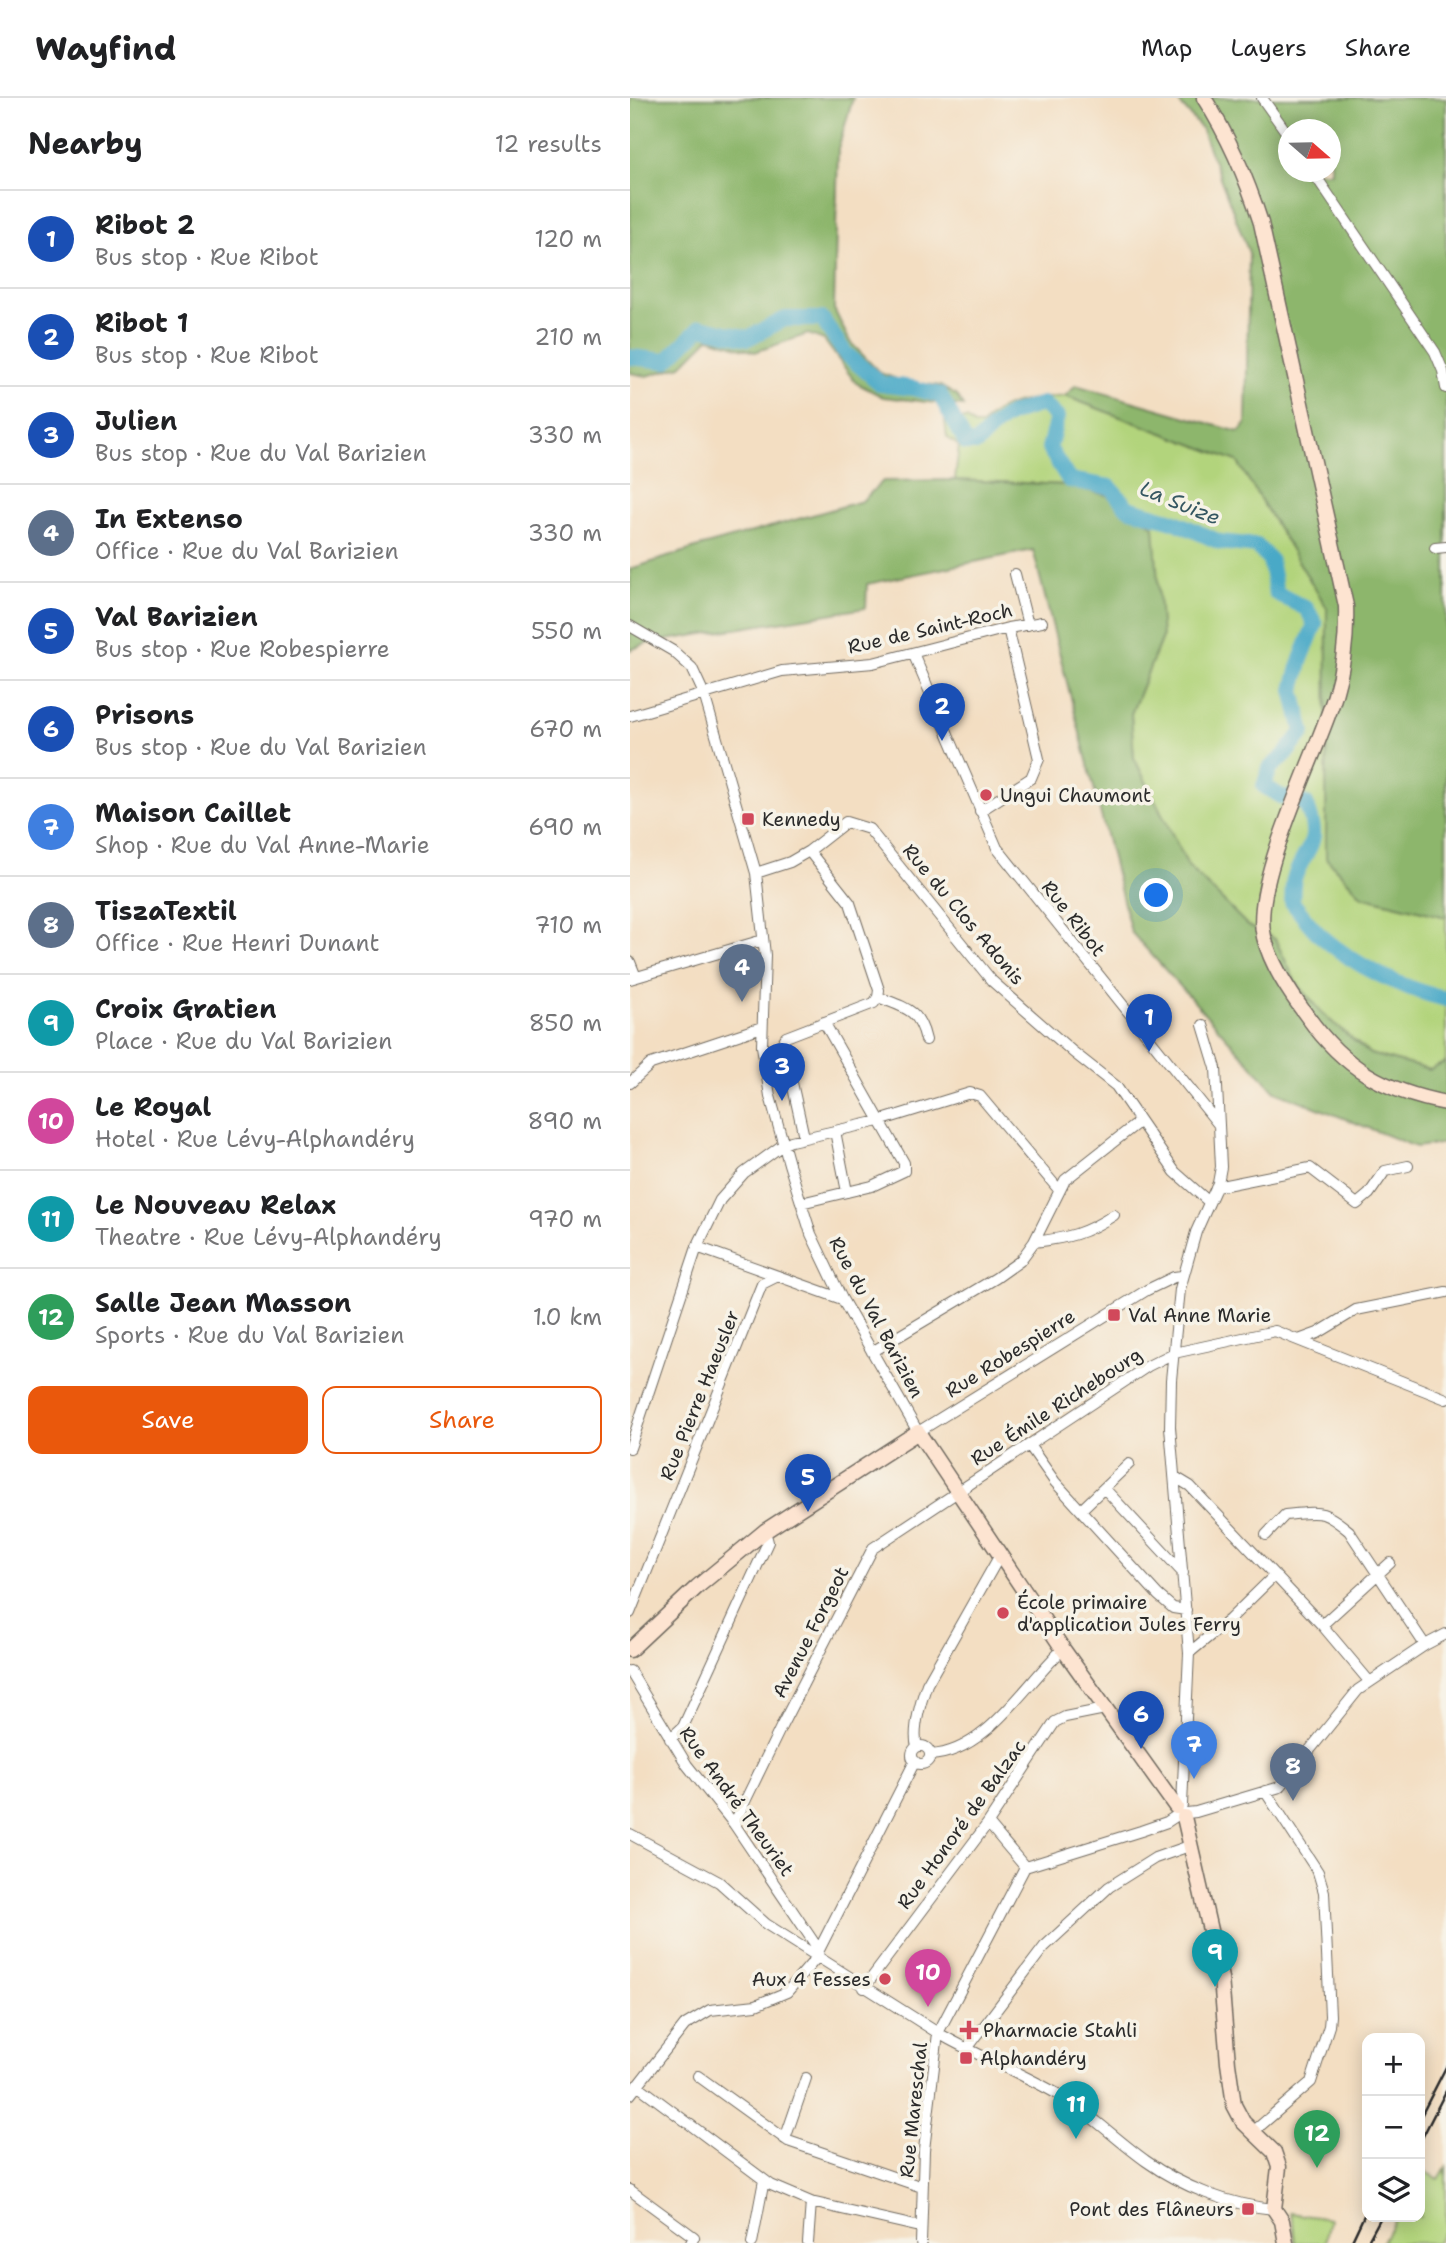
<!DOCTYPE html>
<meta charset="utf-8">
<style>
body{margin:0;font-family:"Shantell Sans",sans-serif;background:#f6f6f6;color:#202124}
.controls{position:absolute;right:21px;bottom:21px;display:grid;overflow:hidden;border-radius:14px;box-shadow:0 4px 18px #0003}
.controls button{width:63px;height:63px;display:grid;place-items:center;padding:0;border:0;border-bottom:2px solid #e0e0e0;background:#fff;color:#202124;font:35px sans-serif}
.compass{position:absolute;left:648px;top:21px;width:63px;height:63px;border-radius:50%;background:#fff;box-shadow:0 4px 18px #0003;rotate:110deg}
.you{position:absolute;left:527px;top:798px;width:24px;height:24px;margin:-18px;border:5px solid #fff;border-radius:50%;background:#1a73e8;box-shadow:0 0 0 10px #1a73e833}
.badge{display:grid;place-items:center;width:46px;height:46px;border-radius:50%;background:#ea580c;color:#fff;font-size:23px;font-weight:700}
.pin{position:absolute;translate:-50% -58px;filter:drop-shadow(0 2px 4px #0008)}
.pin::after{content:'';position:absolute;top:37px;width:24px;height:21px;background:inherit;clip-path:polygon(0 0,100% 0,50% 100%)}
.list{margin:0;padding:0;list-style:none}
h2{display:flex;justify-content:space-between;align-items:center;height:91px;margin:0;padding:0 28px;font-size:30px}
h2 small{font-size:23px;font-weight:400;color:#757577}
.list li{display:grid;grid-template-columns:46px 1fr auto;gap:21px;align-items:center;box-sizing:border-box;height:98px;padding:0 28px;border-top:2px solid #e0e0e0}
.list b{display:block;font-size:26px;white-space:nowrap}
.list p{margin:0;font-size:23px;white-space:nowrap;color:#757577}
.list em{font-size:23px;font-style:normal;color:#757577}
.actions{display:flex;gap:14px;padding:21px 28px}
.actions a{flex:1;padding:16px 0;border:2px solid #ea580c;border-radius:14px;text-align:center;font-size:24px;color:#ea580c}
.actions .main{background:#ea580c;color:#fff}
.icon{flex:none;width:38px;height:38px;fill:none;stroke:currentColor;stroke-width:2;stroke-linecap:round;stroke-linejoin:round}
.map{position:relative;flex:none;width:816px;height:2145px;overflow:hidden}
header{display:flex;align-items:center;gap:42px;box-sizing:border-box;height:98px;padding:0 35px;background:#fff;border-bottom:2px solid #e0e0e0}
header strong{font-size:33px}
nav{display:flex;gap:38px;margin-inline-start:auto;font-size:24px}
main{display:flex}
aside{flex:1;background:#fff}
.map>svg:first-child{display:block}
</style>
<header>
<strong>Wayfind</strong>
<nav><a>Map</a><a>Layers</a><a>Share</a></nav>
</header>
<main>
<aside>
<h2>Nearby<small>12 results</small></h2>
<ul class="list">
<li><span class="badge" style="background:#1a4fb4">1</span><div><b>Ribot 2</b><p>Bus stop · Rue Ribot</p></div><em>120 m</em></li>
<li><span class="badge" style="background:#1a4fb4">2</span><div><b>Ribot 1</b><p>Bus stop · Rue Ribot</p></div><em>210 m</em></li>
<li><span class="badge" style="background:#1a4fb4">3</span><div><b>Julien</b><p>Bus stop · Rue du Val Barizien</p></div><em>330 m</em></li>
<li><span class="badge" style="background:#5c6f8a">4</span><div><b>In Extenso</b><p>Office · Rue du Val Barizien</p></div><em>330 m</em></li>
<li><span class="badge" style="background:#1a4fb4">5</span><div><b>Val Barizien</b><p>Bus stop · Rue Robespierre</p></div><em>550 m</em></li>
<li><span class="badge" style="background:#1a4fb4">6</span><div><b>Prisons</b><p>Bus stop · Rue du Val Barizien</p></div><em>670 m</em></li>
<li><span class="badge" style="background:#3f7fe0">7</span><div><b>Maison Caillet</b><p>Shop · Rue du Val Anne-Marie</p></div><em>690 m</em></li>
<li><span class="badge" style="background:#5c6f8a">8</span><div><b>TiszaTextil</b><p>Office · Rue Henri Dunant</p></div><em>710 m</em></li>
<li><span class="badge" style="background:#0f9aa8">9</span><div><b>Croix Gratien</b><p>Place · Rue du Val Barizien</p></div><em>850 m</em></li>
<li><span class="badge" style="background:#d1479c">10</span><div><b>Le Royal</b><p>Hotel · Rue Lévy-Alphandéry</p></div><em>890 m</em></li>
<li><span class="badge" style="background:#0f9aa8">11</span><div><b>Le Nouveau Relax</b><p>Theatre · Rue Lévy-Alphandéry</p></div><em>970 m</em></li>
<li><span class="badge" style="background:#2e9e5b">12</span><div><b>Salle Jean Masson</b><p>Sports · Rue du Val Barizien</p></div><em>1.0 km</em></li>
</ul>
<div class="actions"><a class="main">Save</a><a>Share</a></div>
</aside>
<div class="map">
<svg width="816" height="2145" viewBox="0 0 816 2145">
<rect width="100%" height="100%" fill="#f7f3e8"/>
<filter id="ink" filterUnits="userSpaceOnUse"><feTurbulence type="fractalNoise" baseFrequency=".0143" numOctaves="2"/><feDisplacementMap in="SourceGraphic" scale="14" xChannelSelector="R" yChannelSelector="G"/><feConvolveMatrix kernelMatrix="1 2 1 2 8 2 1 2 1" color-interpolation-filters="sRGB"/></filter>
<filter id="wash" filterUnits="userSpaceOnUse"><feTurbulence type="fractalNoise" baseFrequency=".00686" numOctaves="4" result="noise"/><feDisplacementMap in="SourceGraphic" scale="28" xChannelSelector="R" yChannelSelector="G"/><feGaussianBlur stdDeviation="1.57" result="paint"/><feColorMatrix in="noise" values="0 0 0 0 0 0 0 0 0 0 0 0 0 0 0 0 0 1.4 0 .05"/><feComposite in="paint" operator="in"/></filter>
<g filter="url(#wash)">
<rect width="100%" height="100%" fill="#f3dec2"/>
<!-- green -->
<path fill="#b2d47c" stroke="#6e8054" stroke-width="2" d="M435,298L607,363L697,510L696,760L732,798L816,819V964L800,972L740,956L695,918L665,883L645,841L618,828L558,768L504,660L501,616L532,539L476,397L437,387L325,382L329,348L317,339L315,323L337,321L344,327H352C372,301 405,301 435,298Z
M816,2069V2131L806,2145H752L766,2119H790L791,2072L809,2081Z
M660,2115L700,2121L695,2145H665L663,2125Z"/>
<!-- forest -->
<path fill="#8db66c" stroke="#5c704c" stroke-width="2" fill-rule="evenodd" d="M0,0H223L208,51L204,211L220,244L250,275L272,283L310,288L327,298L333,308L253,299L226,285L194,242L178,236L125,254L79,240L51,268L17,278L0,275Z
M545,0H816V819L732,798L696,760L697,510L607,363L435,298L446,287L609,334L616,326L619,155L571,30ZM659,32H701V74H659Z
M325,382L437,387L476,397L524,428L532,539L501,616L504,660L558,768L618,828L645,841L665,883L695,918L740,956L800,972L816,964V1045L786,1049L645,993L501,834L403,452L237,486L236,510L18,545L0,552V471L69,449L232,403L253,383Z"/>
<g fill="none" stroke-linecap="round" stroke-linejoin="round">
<!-- river -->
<path stroke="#48a9c7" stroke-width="16" d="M0,259L36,263L71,229L118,240L155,221H192L215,255L251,286L283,290L310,297L336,345H347C371,319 378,315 413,306L427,319L419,350L439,382L480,389L498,410L543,423L590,444L627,448L640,462L646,495L677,511L685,526L671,561L663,592L673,634L654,658L640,670L634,688L650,698L676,706C693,748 676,746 664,781C662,788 663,797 662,804C671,815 680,828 691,838C725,868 771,890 816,901"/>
</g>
</g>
<g filter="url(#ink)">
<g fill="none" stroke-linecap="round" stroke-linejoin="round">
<!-- street casing -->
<g stroke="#716a60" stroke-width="12">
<path id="street" d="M632,0L659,38
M683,74L805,254L813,273L816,290
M805,450L816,449
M385,476L398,527
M0,528L43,553L62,570L74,596L126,775L135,857L132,948L140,998L159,1066L181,1136L212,1201L288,1334L517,1192L544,1179L552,1178
M283,555L367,750L589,1027L591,1069L588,1085L566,1134L550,1191L541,1282L540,1329L559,1555L552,1707
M0,618L152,573L243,565L378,530L412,524
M350,713L401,680L409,661L378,530
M126,775L160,764L179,753L216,724L239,731L362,883L443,954L486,988L545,1074L579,1104
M0,864L6,879
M0,881L133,842
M248,899C276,910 289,911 296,942
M573,927L586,970L589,1027
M0,985L21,966L132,929
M205,1033L217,1094
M174,1039L153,944L156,939L244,905L248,899L249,892L220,805L179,753
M586,1089L680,1070L727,1106L739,1096L755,1073L778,1068
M171,1105L242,1088L274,1073V1065L194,924
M404,1144C438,1140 455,1136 484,1117
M67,1149L212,1201
M669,1242L688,1235L726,1212L816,1194
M242,1254L366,1180L390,1163L404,1144L435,1082L510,1023
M399,1347L425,1384L528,1497L543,1510L556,1512
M0,1350L67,1149L90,1102L114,1075L154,1046L161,1043L249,1023L340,995L350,998L429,1092
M545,1379L560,1388L692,1527L739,1583
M474,1390L553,1475
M452,1411L499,1366
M636,1437L655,1417C690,1414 691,1410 719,1433L795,1547
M0,1515L132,1186L148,1178
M692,1527L760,1465
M559,1555L599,1522L645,1477
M0,1573L57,1667L104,1726L189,1852
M40,1641L53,1629L138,1444L135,1433
M282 1657a9 9 0 1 1 18 0a9 9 0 1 1-18 0Z
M287,1649C282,1631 291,1603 297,1586L370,1457
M300,1657C356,1655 395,1586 433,1551
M557,1715L566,1714L650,1689L728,1592L795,1547L816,1536
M358,1725L395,1769
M104,1726L152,1627L243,1450L518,1268L544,1255L645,1233L816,1301
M0,1736L89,1784L136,1826L308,1935C349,1959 395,1976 436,2001C464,2019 488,2043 516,2063C552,2089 600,2107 644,2111
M234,1890L358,1725L425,1624L435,1619L475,1611
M336,1952L414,1849L479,1789L525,1760L562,1747
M68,1978L158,2043L292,2089
M7,1987L141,2087L181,2104L290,2129
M0,1997L55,1927L80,1912L126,1907L157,1894L188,1858L189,1852L285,1663
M623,2034L681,1984L699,1928L700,1918L694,1794L688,1774L635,1693
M155,2041L176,1980
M0,2092L64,2139L61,2145
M122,2145L134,2082
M178,2145L181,2104
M291,2145L294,2052L308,1935L395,1769L511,1733L537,1724L546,1718"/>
</g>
<!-- secondary casing -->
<g stroke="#716a60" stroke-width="17">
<path id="secondary" d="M574,0C599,39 617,81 631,125L716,508C717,539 714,567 705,597C688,654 620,785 634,839C641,867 660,895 677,918C714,970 754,993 816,1005
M0,1552L67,1489L135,1433L288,1334L433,1551L546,1709
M554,1719L591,1880L598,1965L604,2007L613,2024L644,2054L649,2069L644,2111L652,2123L656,2145"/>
</g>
<!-- street -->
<use href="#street" stroke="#fff" stroke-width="10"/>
<!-- secondary -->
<use href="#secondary" stroke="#fde4d1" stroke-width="14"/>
<!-- rail -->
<path stroke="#2b2b2b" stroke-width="2.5" d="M790,2020L816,1969
M790,2044L816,1993
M721,2145L737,2111
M737,2145L751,2119"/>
</g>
</g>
<!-- markers -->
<g fill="#d1495b" stroke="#f7f3e8" stroke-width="2.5">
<circle cx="356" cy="697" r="7"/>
<rect x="111" y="714" width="14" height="14" rx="3.5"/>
<rect x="477" y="1210" width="14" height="14" rx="3.5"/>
<circle cx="373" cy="1515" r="7"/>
<circle cx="255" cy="1881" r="7"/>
<path d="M335.5 1921.5h7v7h7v7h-7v7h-7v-7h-7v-7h7z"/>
<rect x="329" y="1953" width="14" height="14" rx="3.5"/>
<rect x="611" y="2104" width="14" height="14" rx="3.5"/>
</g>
<g text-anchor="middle" stroke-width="7" stroke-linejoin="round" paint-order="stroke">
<!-- street labels -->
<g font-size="19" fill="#2b2b2b" stroke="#f7f3e8">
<text transform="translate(300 530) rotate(-13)" y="7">Rue de Saint-Roch</text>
<text transform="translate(334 816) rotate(50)" y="7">Rue du Clos Adonis</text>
<text transform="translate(444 820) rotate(52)" y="7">Rue Ribot</text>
<text transform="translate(247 1219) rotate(62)" y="7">Rue du Val Barizien</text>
<text transform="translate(380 1255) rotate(-32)" y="7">Rue Robespierre</text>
<text transform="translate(69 1297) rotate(-68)" y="7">Rue Pierre Haeusler</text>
<text transform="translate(426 1308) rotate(-33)" y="7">Rue Émile Richebourg</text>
<text transform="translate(180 1534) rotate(-63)" y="7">Avenue Forgeot</text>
<text transform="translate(107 1703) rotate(54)" y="7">Rue André Theuriet</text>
<text transform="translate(331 1726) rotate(-54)" y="7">Rue Honoré de Balzac</text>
<text transform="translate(283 2012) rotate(-84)" y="7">Rue Mareschal</text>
</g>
<!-- poi labels -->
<g font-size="19" fill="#2b2b2b" stroke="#f7f3e8" text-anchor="start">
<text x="370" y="704">Ungui Chaumont</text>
<text x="132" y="728">Kennedy</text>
<text x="498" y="1224">Val Anne Marie</text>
<text x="387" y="1511">École primaire<tspan x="387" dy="22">d'application Jules Ferry</tspan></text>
<text x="241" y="1888" text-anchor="end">Aux 4 Fesses</text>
<text x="353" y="1939">Pharmacie Stahli</text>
<text x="350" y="1967">Alphandéry</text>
<text x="604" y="2118" text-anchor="end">Pont des Flâneurs</text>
</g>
<!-- water labels -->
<g font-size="21" font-style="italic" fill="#355762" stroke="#f7f3e8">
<text transform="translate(550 405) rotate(22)" y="7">La Suize</text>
</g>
</g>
</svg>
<div class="controls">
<button>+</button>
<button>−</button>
<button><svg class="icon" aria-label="layers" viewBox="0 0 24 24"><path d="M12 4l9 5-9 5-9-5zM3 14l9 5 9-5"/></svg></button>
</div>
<svg class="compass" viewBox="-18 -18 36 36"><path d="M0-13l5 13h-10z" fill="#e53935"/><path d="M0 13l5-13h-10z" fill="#757577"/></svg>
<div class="you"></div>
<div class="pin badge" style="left:519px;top:954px;background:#1a4fb4">1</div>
<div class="pin badge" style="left:312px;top:643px;background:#1a4fb4">2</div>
<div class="pin badge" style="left:152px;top:1003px;background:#1a4fb4">3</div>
<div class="pin badge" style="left:112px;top:904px;background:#5c6f8a">4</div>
<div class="pin badge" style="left:178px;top:1414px;background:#1a4fb4">5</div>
<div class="pin badge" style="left:511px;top:1651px;background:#1a4fb4">6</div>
<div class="pin badge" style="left:564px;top:1681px;background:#3f7fe0">7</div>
<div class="pin badge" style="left:663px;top:1703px;background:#5c6f8a">8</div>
<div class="pin badge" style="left:585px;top:1889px;background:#0f9aa8">9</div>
<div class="pin badge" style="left:298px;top:1909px;background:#d1479c">10</div>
<div class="pin badge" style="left:446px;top:2041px;background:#0f9aa8">11</div>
<div class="pin badge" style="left:687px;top:2070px;background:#2e9e5b">12</div>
</div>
</main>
